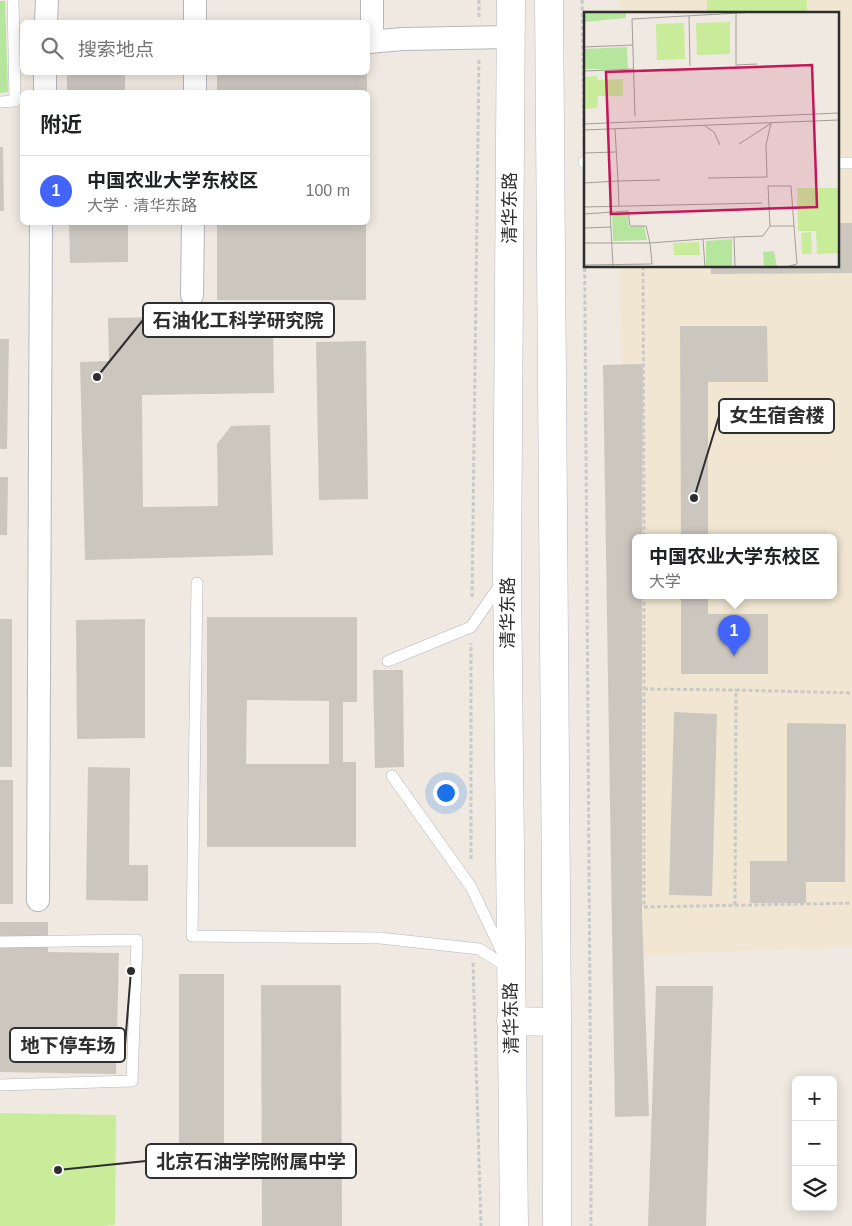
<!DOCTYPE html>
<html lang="zh">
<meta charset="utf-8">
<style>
body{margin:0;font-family:Arial,"Noto Sans SC",sans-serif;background:#f2f2f2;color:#202124}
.controls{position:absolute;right:15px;bottom:15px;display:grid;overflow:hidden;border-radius:8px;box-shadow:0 2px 12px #0003}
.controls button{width:45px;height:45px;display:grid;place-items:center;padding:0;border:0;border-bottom:1px solid #e0e0e0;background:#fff;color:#202124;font:25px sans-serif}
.you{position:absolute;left:445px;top:792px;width:18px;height:18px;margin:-12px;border:4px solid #fff;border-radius:50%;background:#1a73e8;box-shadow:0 0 0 8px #1a73e833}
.badge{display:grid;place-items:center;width:32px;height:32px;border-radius:50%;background:#4264fb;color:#fff;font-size:16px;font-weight:700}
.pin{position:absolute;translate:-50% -41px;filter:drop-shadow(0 1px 2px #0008)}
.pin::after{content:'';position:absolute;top:26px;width:18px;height:15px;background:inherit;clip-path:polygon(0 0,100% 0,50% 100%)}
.popup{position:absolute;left:632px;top:534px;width:205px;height:65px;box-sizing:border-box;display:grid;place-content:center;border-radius:8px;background:#fff;filter:drop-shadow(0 1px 4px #0005);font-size:16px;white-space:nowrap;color:#757577}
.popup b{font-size:19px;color:#202124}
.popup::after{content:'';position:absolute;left:50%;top:100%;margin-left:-10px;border:10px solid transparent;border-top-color:#fff}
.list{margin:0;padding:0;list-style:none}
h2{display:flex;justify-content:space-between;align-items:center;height:65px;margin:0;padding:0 20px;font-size:21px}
h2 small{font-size:16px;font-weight:400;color:#757577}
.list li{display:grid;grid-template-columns:32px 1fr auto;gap:15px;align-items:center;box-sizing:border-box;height:70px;padding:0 20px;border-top:1px solid #e0e0e0}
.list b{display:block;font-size:19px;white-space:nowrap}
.list p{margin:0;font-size:16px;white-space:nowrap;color:#757577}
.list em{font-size:16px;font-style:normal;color:#757577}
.icon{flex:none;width:28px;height:28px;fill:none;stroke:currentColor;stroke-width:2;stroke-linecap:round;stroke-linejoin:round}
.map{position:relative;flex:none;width:852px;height:1226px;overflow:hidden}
.search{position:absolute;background:#fff;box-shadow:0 2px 12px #0003;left:20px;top:20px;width:350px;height:55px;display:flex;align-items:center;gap:12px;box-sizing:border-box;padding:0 18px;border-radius:8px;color:#757577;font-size:19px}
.panel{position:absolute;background:#fff;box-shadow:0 2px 12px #0003;left:20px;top:90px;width:350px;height:135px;border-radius:8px}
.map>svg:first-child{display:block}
</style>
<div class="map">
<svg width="852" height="1226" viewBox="0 0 852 1226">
<rect width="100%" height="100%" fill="#efe9e1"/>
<!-- education -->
<path fill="#f0e6d1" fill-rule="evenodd" d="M620,0H852V946L613,957L621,366L620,266H838V14H620ZM635,537H833V595H635Z"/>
<!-- green -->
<path fill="#b6e59e" d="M0,1H5L8,92L0,93Z"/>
<!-- pitch -->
<path fill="#c9ec9a" d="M707,0H807V14H707Z
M0,1113L116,1115L115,1225H107V1226H0Z"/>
<!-- building -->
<path fill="#cbc7bf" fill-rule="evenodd" d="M67,72H125V92H67Z
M217,72H367V92H217Z
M0,147H3L4,211H0Z
M69,222H128V262L70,263Z
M217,222H366V300H217Z
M838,223H852V273L711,274V266H838Z
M159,317V327L273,325L274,393L142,395L143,507L218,506L217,444L231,426L270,425L273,555L85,560L80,362L109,361L108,318Z
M680,326H767L768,382H708V537H681Z
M0,339H9L7,449H0Z
M366,341L368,499L319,500L316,342Z
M643,364L642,537H635V595H642V913L649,1116L615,1117L603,365Z
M0,477H8L7,535H0Z
M681,595H708V614H768V674H681Z
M207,617H357V702H343V762H356V847H207ZM247,700L329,701V764H246Z
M0,619H12V767H0Z
M145,619V738L77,739L76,620Z
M373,670H403L404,767L375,768Z
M674,712L717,714L712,896L669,895Z
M787,723L846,724L845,882H806V903H750V861H787Z
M88,767L130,768L129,865H148V901L86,900Z
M0,780H13V904H0Z
M0,922H48V952L119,953L116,1074L0,1072Z
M179,974H224V1176H179Z
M261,985H341L342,1226H262Z
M656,986H713L706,1226H648Z"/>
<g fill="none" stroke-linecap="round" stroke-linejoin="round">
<!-- service casing -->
<g stroke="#b4b7c1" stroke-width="12">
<path id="service" d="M0,102L15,101L13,0
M584,162H586
M838,163H852
M197,583L192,936L380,938L479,949L509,968
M388,661L471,627L502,582
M392,776L471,887L503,954
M0,942L137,940L132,1081L0,1085"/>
</g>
<!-- minor casing -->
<g stroke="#b4b7c1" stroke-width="24">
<path id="minor" d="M195,0V22
M46,22L47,0
M368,42L403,39L511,37
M372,42V0
M45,92V72
M195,92V72
M192,295L193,222
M38,900L41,222"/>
</g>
<!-- secondary casing -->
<g stroke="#b4b7c1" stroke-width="29">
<path id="secondary" d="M511,0L507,574L514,1226
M549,0L557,1022V1226
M511,1021L557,1022"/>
</g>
<!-- path -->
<path stroke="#c9c9c9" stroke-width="3" stroke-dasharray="4 2.5" stroke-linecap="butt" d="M479,0V17
M582,0L584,148
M584,177L591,1140V1226
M643,266L644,537
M644,595V907L852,903
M472,597L479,58
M644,689L736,690
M471,859V643
M735,905L736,690L852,693
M473,963L481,1226"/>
<!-- service -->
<use href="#service" stroke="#fff" stroke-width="11"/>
<!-- minor -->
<use href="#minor" stroke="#fff" stroke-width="22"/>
<!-- secondary -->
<use href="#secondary" stroke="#fff" stroke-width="28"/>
</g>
<g text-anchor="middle" stroke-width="4" stroke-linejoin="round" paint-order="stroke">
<!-- street labels -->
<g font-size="18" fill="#2e2e2e" stroke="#fff">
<text transform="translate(510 208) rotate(-90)" y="6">清华东路</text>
<text transform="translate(508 613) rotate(-90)" y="6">清华东路</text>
<text transform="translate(511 1018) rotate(-91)" y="6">清华东路</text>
</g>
</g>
<!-- overview -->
<g transform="translate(584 12)">
<rect width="255" height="255" fill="#efe9e1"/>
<path d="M0,0H42V6L0,10ZM43,35L44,57H0V37ZM43,200L45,215L60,214L63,228L29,229L28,202ZM148,227V255H122V229ZM190,239L193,255L180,254L179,240Z" fill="#b6e59e"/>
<path d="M146,10V42L113,43L112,11ZM100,11L101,47L73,48L72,12ZM13,64V68L39,67V84H14L13,96L0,97V65ZM213,176H255V241L233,242L232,219H214ZM227,220L228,242H218L217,221ZM115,230L116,243H90L89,231Z" fill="#c9ec9a"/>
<path fill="none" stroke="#a29e99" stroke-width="1" d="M152,1V53L173,52M105,4L106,54M0,35L49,33M0,59L50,57M51,104L48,7L172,0M0,112L255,101M121,114L130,120L136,133M0,118L255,108M155,132L186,112M0,141L32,140M124,166L183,165L182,133L187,111M0,171L34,169L31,117M35,194L34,169L76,168M0,195L178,191M26,200L29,254M0,202L44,199L46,214H62L66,231H0M186,214L184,174H207L210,214M0,216L27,215M150,225L179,224L186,214H210L213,252L202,255M119,227L150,225L151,255M0,253L68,252L66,231L119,227L121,255"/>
<path fill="#c2185b" fill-opacity="0.15" stroke="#c2185b" stroke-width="2.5" d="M228,53L233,195L27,202L22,60Z"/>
<rect width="255" height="255" fill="none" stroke="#2e2e2e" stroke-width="2.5"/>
</g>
<!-- callouts -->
<path fill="none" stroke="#2e2e2e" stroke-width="2" d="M97 377L143 320M694 498L719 416M131 971L125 1045M58 1170L146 1161"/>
<g fill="#2e2e2e" stroke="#fff" stroke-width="2">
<circle cx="97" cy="377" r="5"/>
<circle cx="694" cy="498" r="5"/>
<circle cx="131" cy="971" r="5"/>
<circle cx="58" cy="1170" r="5"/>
</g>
<g fill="#fff" stroke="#2e2e2e" stroke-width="2">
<rect x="143" y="303" width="191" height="34" rx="5"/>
<rect x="719" y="399" width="115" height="34" rx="5"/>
<rect x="10" y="1028" width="115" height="34" rx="5"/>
<rect x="146" y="1144" width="210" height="34" rx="5"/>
</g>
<g font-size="19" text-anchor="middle" font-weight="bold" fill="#2e2e2e">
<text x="238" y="327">石油化工科学研究院</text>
<text x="777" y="422">女生宿舍楼</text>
<text x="68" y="1052">地下停车场</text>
<text x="251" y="1168">北京石油学院附属中学</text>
</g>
</svg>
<div class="controls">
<button>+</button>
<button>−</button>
<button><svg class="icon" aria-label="layers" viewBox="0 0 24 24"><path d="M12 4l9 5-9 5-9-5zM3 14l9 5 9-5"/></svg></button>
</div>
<div class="you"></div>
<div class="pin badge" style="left:734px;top:656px">1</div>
<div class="popup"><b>中国农业大学东校区</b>大学</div>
<div class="search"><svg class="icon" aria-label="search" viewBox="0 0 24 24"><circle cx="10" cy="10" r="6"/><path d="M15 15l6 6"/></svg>搜索地点</div>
<section class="panel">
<h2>附近<small></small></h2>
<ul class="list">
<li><span class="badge">1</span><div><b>中国农业大学东校区</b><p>大学 · 清华东路</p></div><em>100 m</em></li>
</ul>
</section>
</div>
